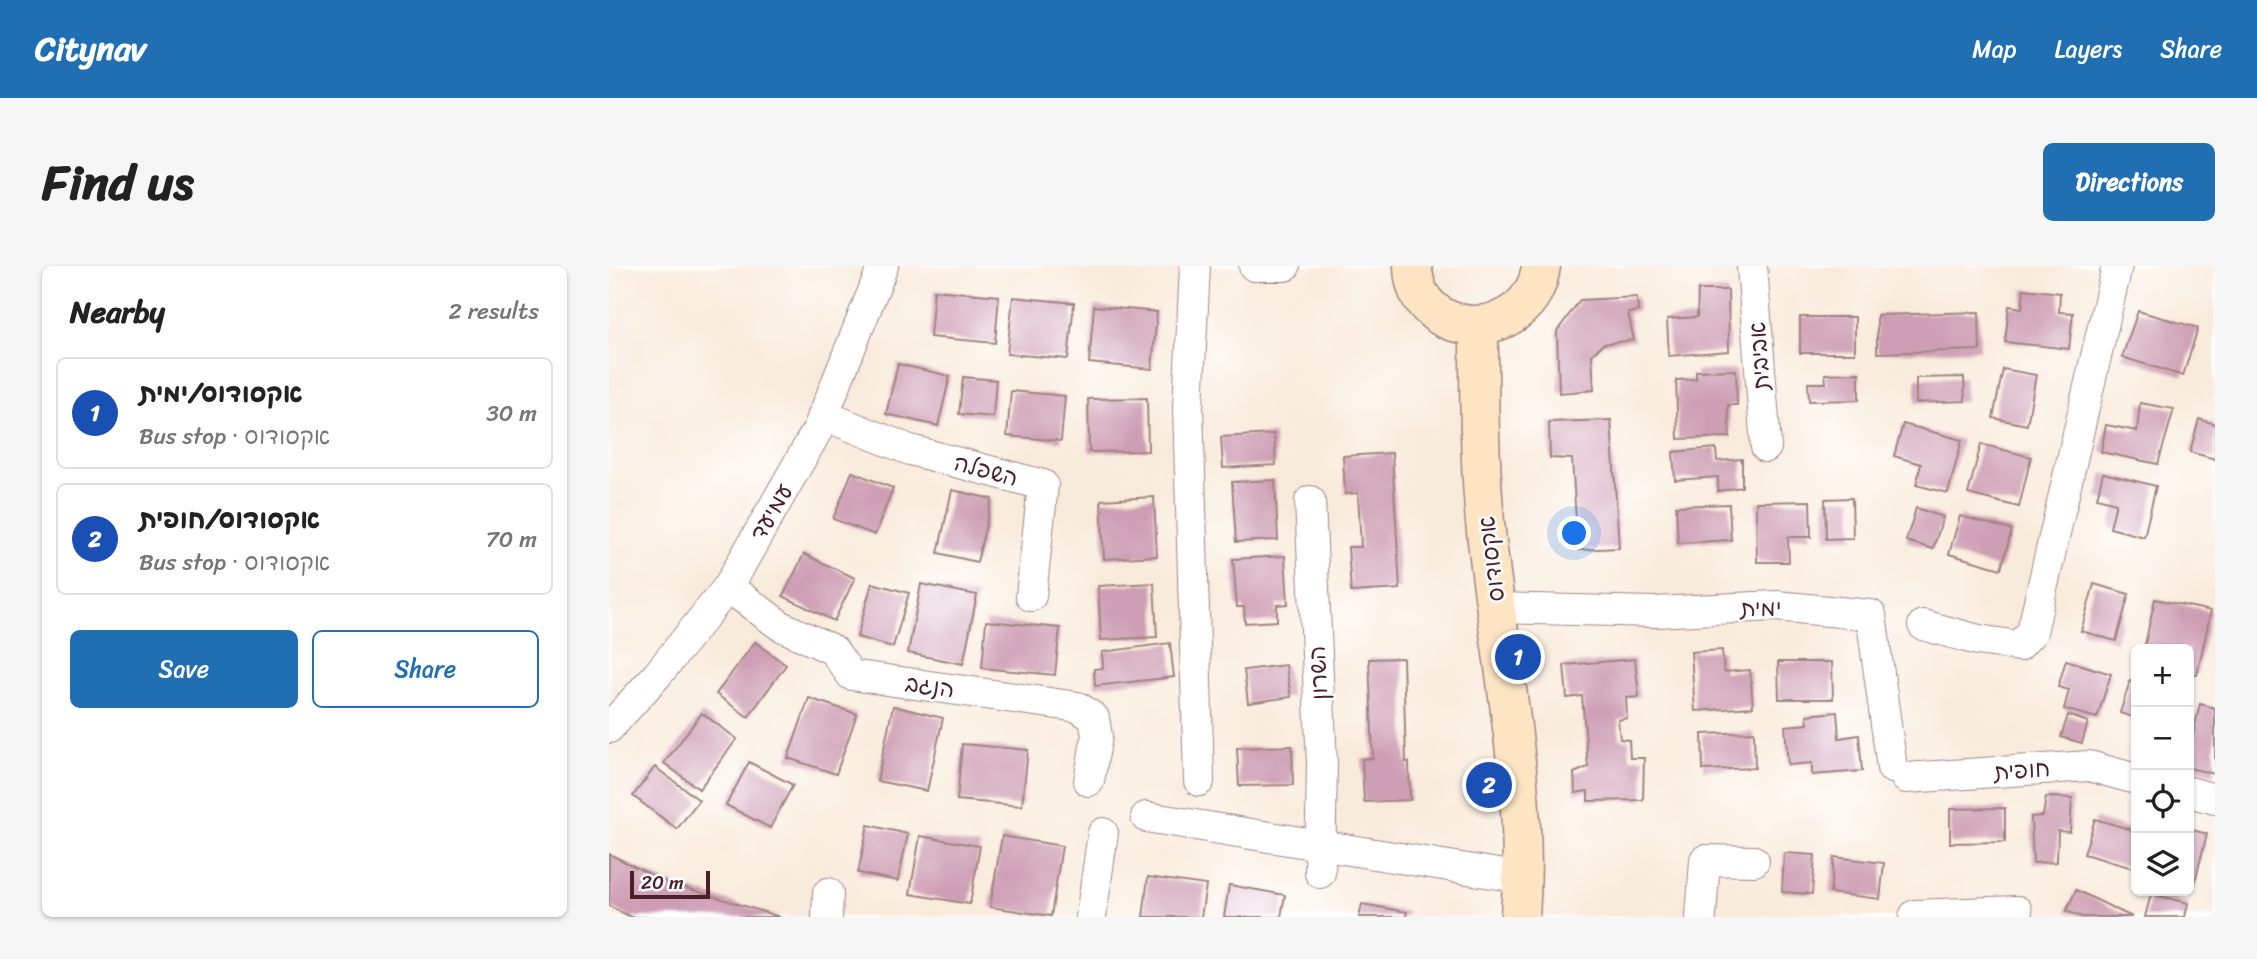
<!DOCTYPE html>
<meta charset="utf-8">
<style>
body{margin:0;font-family:Sriracha,"Playpen Sans Hebrew",sans-serif;background:#f6f6f6;color:#222}
.controls{position:absolute;right:21px;bottom:21px;display:grid;overflow:hidden;border-radius:10px;box-shadow:0 2px 5px #0004}
.controls button{width:63px;height:63px;display:grid;place-items:center;padding:0;border:0;border-bottom:2px solid #e0e0e0;background:#fff;color:#222;font:35px sans-serif}
.scale{position:absolute;left:21px;bottom:18px;width:80px;box-sizing:border-box;padding-left:7px;border:4px solid #4a1f2b;border-top:0;font-size:19px;line-height:24px;white-space:nowrap;color:#4a1f2b;-webkit-text-stroke:5px #fff;paint-order:stroke}
.you{position:absolute;left:966px;top:268px;width:24px;height:24px;margin:-18px;border:5px solid #fff;border-radius:50%;background:#1a73e8;box-shadow:0 0 0 10px #1a73e833}
.badge{display:grid;place-items:center;width:46px;height:46px;border-radius:50%;background:#1f6fb2;color:#fff;font-size:23px;font-weight:700}
.pin{position:absolute;translate:-50% -50%;border:4px solid #fff;box-shadow:0 2px 7px #0006}
.list{margin:0;padding:0;list-style:none}
h2{display:flex;justify-content:space-between;align-items:center;height:91px;margin:0;padding:0 28px;font-size:30px}
h2 small{font-size:23px;font-weight:400;color:#767676}
.list li{display:grid;grid-template-columns:46px 1fr auto;gap:21px;align-items:center;box-sizing:border-box;height:112px;margin:0 14px 14px;padding:0 14px;border:2px solid #e0e0e0;border-radius:10px}
.list b{display:block;font-size:26px;white-space:nowrap}
.list p{margin:0;font-size:23px;white-space:nowrap;color:#767676}
.list em{font-size:23px;font-style:normal;color:#767676}
.actions{display:flex;gap:14px;padding:21px 28px}
.actions a{flex:1;padding:16px 0;border:2px solid #1f6fb2;border-radius:10px;text-align:center;font-size:24px;color:#1f6fb2}
.actions .main{background:#1f6fb2;color:#fff}
.icon{flex:none;width:38px;height:38px;fill:none;stroke:currentColor;stroke-width:2;stroke-linecap:round;stroke-linejoin:round}
.map{position:relative;flex:none;width:1606px;height:651px;overflow:hidden;border-radius:10px}
header{display:flex;align-items:center;gap:42px;box-sizing:border-box;height:98px;padding:0 35px;background:#1f6fb2;color:#fff}
header strong{font-size:33px}
nav{display:flex;gap:38px;margin-inline-start:auto;font-size:24px}
.intro{display:flex;align-items:center;justify-content:space-between;box-sizing:border-box;height:168px;padding:0 42px}
h1{margin:0;font-size:49px}
.button{padding:18px 32px;border-radius:10px;background:#1f6fb2;color:#fff;font-size:24px;font-weight:700}
main{display:flex;gap:42px;padding:0 42px}
aside{flex:1;background:#fff;border-radius:10px;box-shadow:0 2px 5px #0004}
.map>svg:first-child{display:block}
</style>
<header>
<strong>Citynav</strong>
<nav><a>Map</a><a>Layers</a><a>Share</a></nav>
</header>
<div class="intro"><h1>Find us</h1><a class="button">Directions</a></div>
<main>
<aside>
<h2>Nearby<small>2 results</small></h2>
<ul class="list">
<li><span class="badge" style="background:#1a4fb4">1</span><div><b>אקסודוס/ימית</b><p>Bus stop · אקסודוס</p></div><em>30 m</em></li>
<li><span class="badge" style="background:#1a4fb4">2</span><div><b>אקסודוס/חופית</b><p>Bus stop · אקסודוס</p></div><em>70 m</em></li>
</ul>
<div class="actions"><a class="main">Save</a><a>Share</a></div>
</aside>
<div class="map">
<svg width="1606" height="651" viewBox="0 0 1606 651">
<rect width="100%" height="100%" fill="#fff"/>
<filter id="ink" filterUnits="userSpaceOnUse"><feTurbulence type="fractalNoise" baseFrequency=".0143" numOctaves="2"/><feDisplacementMap in="SourceGraphic" scale="14" xChannelSelector="R" yChannelSelector="G"/><feConvolveMatrix kernelMatrix="1 2 1 2 8 2 1 2 1" color-interpolation-filters="sRGB"/></filter>
<filter id="wash" filterUnits="userSpaceOnUse"><feTurbulence type="fractalNoise" baseFrequency=".00686" numOctaves="4" result="noise"/><feDisplacementMap in="SourceGraphic" scale="28" xChannelSelector="R" yChannelSelector="G"/><feGaussianBlur stdDeviation="1.57" result="paint"/><feColorMatrix in="noise" values="0 0 0 0 0 0 0 0 0 0 0 0 0 0 0 0 0 1.4 0 .05"/><feComposite in="paint" operator="in"/></filter>
<g filter="url(#wash)">
<rect width="100%" height="100%" fill="#f9ebdb"/>
<g id="blocks">
<!-- building -->
<path fill="#ce9eb4" d="M1415,23L1451,27L1450,46L1464,47L1460,83L1396,76L1400,40L1413,42Z
M325,24L390,30L386,77L321,71Z
M1089,24H1119L1120,85L1060,90L1058,53L1088,51Z
M404,31L465,37L459,93L398,88Z
M1028,31L1029,45L1019,47L1025,74L994,78L983,89L985,124L950,127L948,65L971,34Z
M485,40L548,46L543,103L480,97Z
M1529,45L1589,62L1574,110L1513,91Z
M1370,46L1371,84L1268,87V49Z
M1191,51H1246V87H1191Z
M289,98L341,110L329,160L277,148Z
M1394,103L1427,109L1418,159L1384,152Z
M1127,104L1128,139H1119L1121,171L1069,173L1067,114L1087,113V105Z
M1250,107V134L1200,135L1199,117H1217L1216,108Z
M354,111L387,114L384,151L350,148Z
M1355,111L1356,135L1307,137V112Z
M402,125L456,130L452,175L398,170Z
M538,132L539,185L480,186L479,133Z
M1531,137L1565,143L1549,198L1492,186L1497,159L1528,165Z
M1590,153L1606,158V193L1581,186Z
M1002,154L1010,282L969,284L963,193L941,192L940,156Z
M1294,158L1353,174L1339,227L1307,219L1312,198L1285,190Z
M665,168L667,199L614,202L612,171Z
M1372,178L1422,191L1410,241L1359,228Z
M1107,182L1108,195L1133,193V221L1109,225V211L1066,214L1064,186Z
M783,187L791,323L742,326L739,281H752L749,227L736,228L734,190Z
M243,206L284,222L266,269L224,253Z
M1494,207L1547,220L1535,271L1501,262L1507,237L1488,232Z
M666,214L669,274L627,276L623,216Z
M343,224L383,233L368,296L329,287Z
M545,231L548,290L495,293L492,234Z
M1243,232L1244,272L1217,273L1216,233Z
M1201,235L1202,271H1179L1180,296H1148L1147,236Z
M1120,238L1122,274L1069,277L1067,240Z
M1307,242L1334,251L1324,283L1297,275Z
M1351,250L1403,264L1392,303L1340,288Z
M195,288L246,312L225,355L174,330Z
M676,290L679,338L668,339V355L636,357L635,341H628L624,293Z
M263,317L300,327L284,381L248,371Z
M545,317L548,371L492,374L489,320Z
M312,318L368,329L354,398L299,387Z
M1485,318L1520,328L1507,375L1472,365Z
M1546,333L1602,345L1588,409L1580,408V383H1535Z
M377,355L451,362L446,409L373,402Z
M146,376L177,399L139,451L107,428Z
M561,377L565,411L486,420L485,403L494,402L493,386Z
M1113,384L1115,406L1141,404L1144,441L1086,445L1082,386Z
M794,392L797,496H800L801,534L755,536L753,493L764,492L760,393Z
M1026,393L1030,431L1017,432L1018,452L1009,454L1011,473L1020,474L1021,492H1035L1034,534L979,535V525L966,527L965,507L979,501L973,430L958,432L955,399Z
M1457,394L1502,408L1488,452L1455,443L1460,424L1449,421Z
M1169,396H1223L1224,433H1170Z
M677,399L682,431L639,437L635,404Z
M1521,415L1527,417V452L1511,447Z
M200,432L248,448L227,508L179,492Z
M1591,438L1606,442V508L1580,502V485Z
M284,440L334,452L318,525L268,515Z
M1228,446L1230,472L1250,469L1253,505L1203,509V497L1179,499L1176,460L1199,458L1198,449Z
M93,447L128,473L90,523L55,497Z
M1459,449L1479,456L1473,477L1452,471Z
M1145,466L1146,502L1094,504L1093,468Z
M353,478L419,484L413,540L348,534Z
M683,480L684,519L630,520L628,482Z
M140,496L184,519L161,562L117,539Z
M46,501L90,534L68,563L24,530Z
M1437,531L1463,532L1461,566L1449,565L1448,596L1424,597L1422,551L1434,550Z
M1396,542V576L1341,577V543Z
M1486,553L1527,565V603L1475,588Z
M259,559L299,568L289,615L249,607Z
M1580,563L1598,568L1584,623L1580,622Z
M311,570L371,580L361,638L301,628Z
M393,570L453,580L442,650L381,641Z
M1175,587L1206,589L1203,628L1173,626Z
M0,588L55,615L171,651H22L0,640Z
M1225,591L1275,597L1271,633L1221,627Z
M539,611L597,619L592,651H534Z
M620,619L676,629L672,651H615Z
M1467,624L1523,651H1473L1457,645Z
M1542,628L1579,637L1576,651H1536Z
M753,638L798,646L797,651H750Z"/>
</g>
</g>
<g filter="url(#ink)">
<use href="#blocks" fill-opacity="0" stroke="#a28583" stroke-width="2"/>
<g fill="none" stroke-linecap="round" stroke-linejoin="round">
<!-- street casing -->
<g stroke="#a28583" stroke-width="32">
<path id="street" d="M586,0L579,141L590,515
M645,0H676
M1143,0L1157,181
M214,149L301,184L434,219L422,330
M701,235L713,498L711,607
M119,321L172,360L224,384L242,409L469,441L485,452L488,470L480,515
M888,342L1045,346L1167,340L1262,349L1283,502
M1314,359L1369,374L1410,380L1423,366L1508,0
M0,462L49,408L119,321L209,163L274,0
M1297,512L1480,500L1527,513
M1580,526L1606,533
M537,551L914,612
M218,651L219,627
M482,651L494,567
M1092,651L1096,594L1145,595
M1305,651L1306,649L1408,645"/>
</g>
<!-- secondary casing -->
<g stroke="#a28583" stroke-width="41">
<path id="secondary" d="M804,0C805,77 922,80 932,0
M870,60C870,125 870,191 876,256C889,387 921,519 911,651"/>
</g>
<!-- street -->
<use href="#street" stroke="#fff" stroke-width="30"/>
<!-- secondary -->
<use href="#secondary" stroke="#fde5c4" stroke-width="38"/>
</g>
</g>
<g text-anchor="middle" stroke-width="5" stroke-linejoin="round" paint-order="stroke">
<!-- street labels -->
<g font-size="23" fill="#4a1f2b" stroke="#fff">
<text transform="translate(1150 90) rotate(-94)" y="8">אביבית</text>
<text transform="translate(377 204) rotate(15)" y="8">השפלה</text>
<text transform="translate(162 246) rotate(-60)" y="8">עמיעד</text>
<text transform="translate(882 293) rotate(-97)" y="8">אקסודוס</text>
<text transform="translate(1152 342) rotate(-1)" y="8">ימית</text>
<text transform="translate(709 407) rotate(-93)" y="8">השרון</text>
<text transform="translate(321 420) rotate(8)" y="8">הנגב</text>
<text transform="translate(1413 504) rotate(-4)" y="8">חופית</text>
</g>
</g>
</svg>
<div class="controls">
<button>+</button>
<button>−</button>
<button><svg class="icon" aria-label="locate" viewBox="0 0 24 24"><circle cx="12" cy="12" r="6"/><path d="M12 2v4M12 18v4M2 12h4M18 12h4"/></svg></button>
<button><svg class="icon" aria-label="layers" viewBox="0 0 24 24"><path d="M12 4l9 5-9 5-9-5zM3 14l9 5 9-5"/></svg></button>
</div>
<div class="scale">20 m</div>
<div class="you"></div>
<div class="pin badge" style="left:909px;top:391px;background:#1a4fb4">1</div>
<div class="pin badge" style="left:880px;top:519px;background:#1a4fb4">2</div>
</div>
</main>
